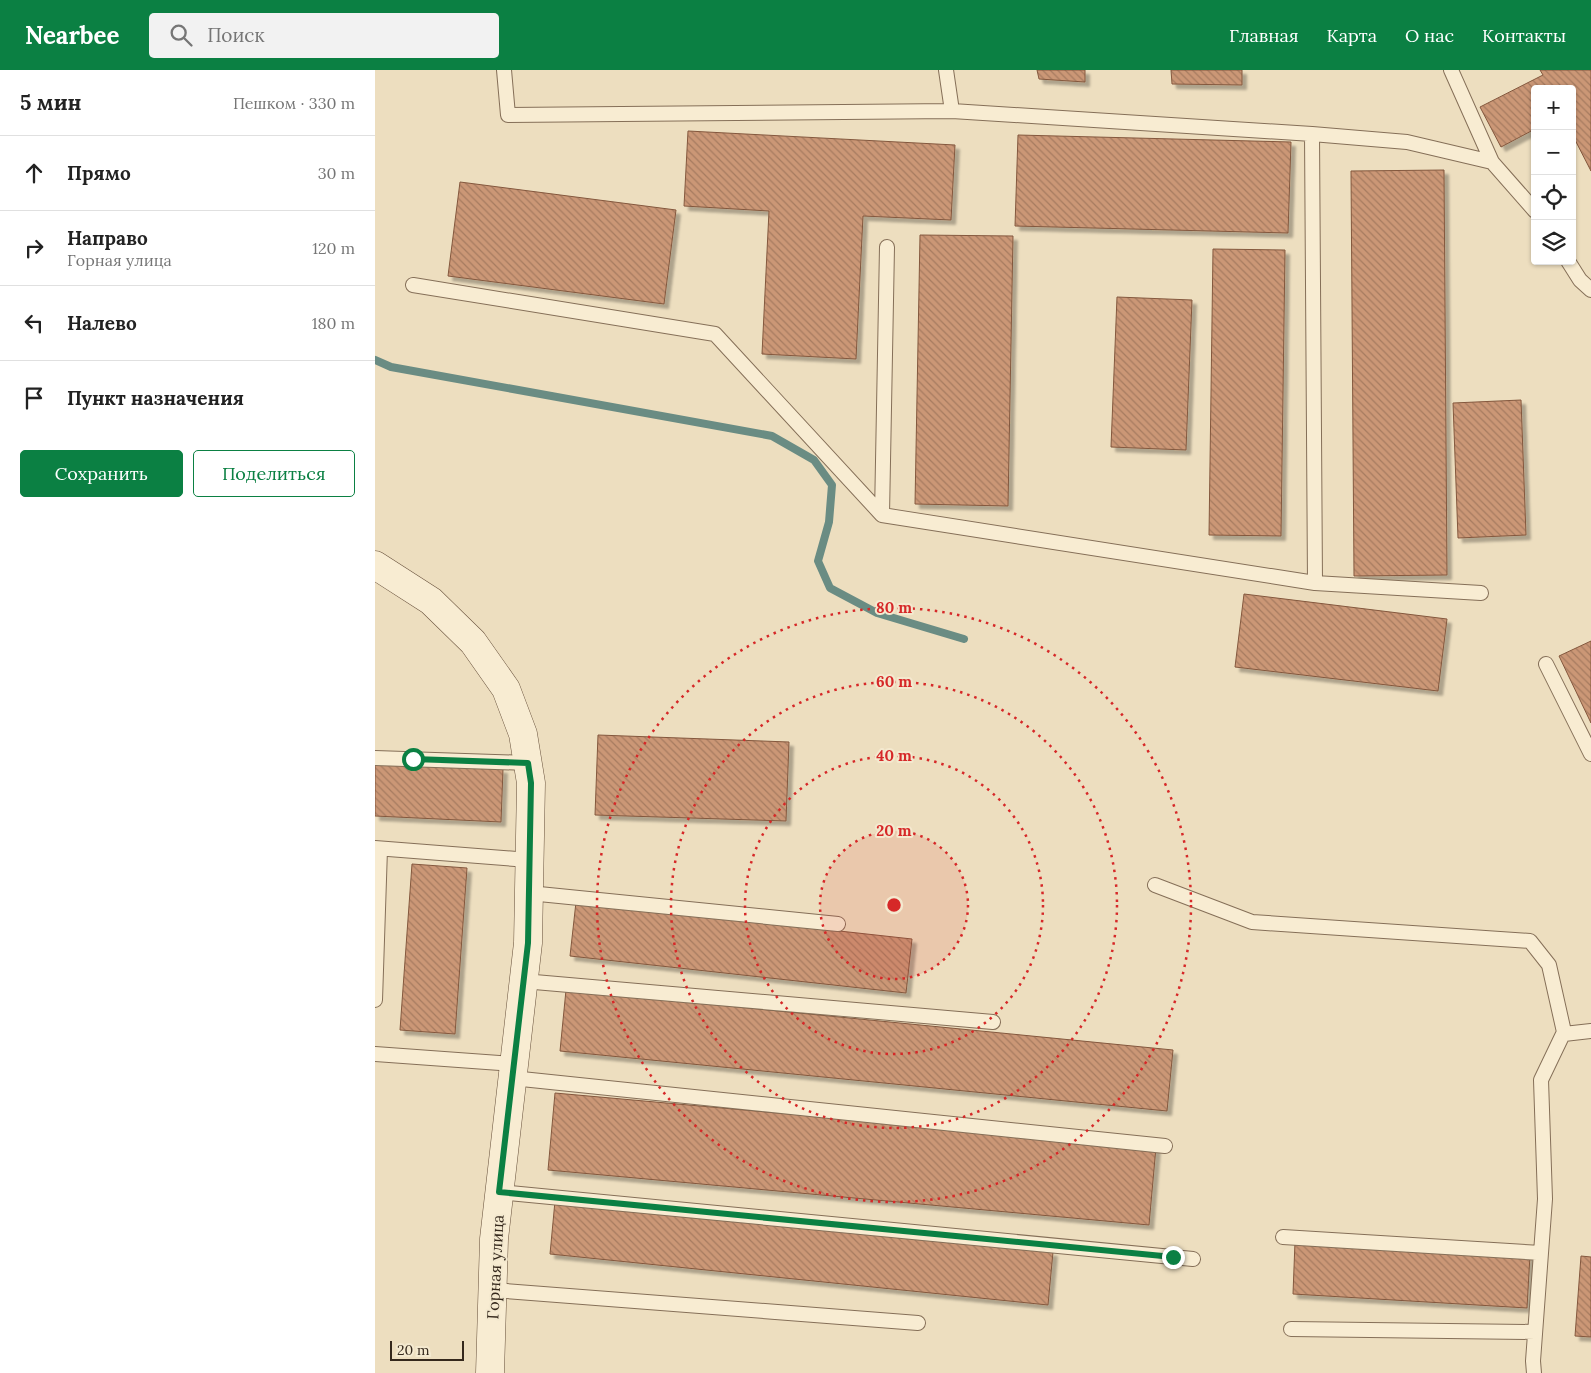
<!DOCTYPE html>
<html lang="ru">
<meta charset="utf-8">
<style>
body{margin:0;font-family:Lora,serif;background:#f2f2f2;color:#222}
.controls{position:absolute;right:15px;top:15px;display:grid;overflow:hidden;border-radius:5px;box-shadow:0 1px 4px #0004}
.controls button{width:45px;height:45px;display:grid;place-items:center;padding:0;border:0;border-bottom:1px solid #e0e0e0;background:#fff;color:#222;font:25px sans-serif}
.scale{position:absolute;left:15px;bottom:12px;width:74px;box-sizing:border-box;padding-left:5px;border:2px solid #35281c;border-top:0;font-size:14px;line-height:18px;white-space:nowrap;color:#35281c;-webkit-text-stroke:4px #f4e9cf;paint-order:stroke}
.stop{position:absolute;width:15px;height:15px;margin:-11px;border:4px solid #0b8043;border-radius:50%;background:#fff}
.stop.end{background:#0b8043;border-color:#fff;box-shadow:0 1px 5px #0008}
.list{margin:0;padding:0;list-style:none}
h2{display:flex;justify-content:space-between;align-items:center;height:65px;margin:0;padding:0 20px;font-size:21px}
h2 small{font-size:16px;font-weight:400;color:#767676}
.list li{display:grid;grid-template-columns:32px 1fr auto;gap:15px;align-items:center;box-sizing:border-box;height:75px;padding:0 20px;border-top:1px solid #e0e0e0}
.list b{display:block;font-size:19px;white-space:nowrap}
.list p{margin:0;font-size:16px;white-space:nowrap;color:#767676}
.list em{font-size:16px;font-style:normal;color:#767676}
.actions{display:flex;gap:10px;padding:15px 20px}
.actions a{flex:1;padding:11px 0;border:1px solid #0b8043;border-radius:5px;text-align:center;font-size:18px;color:#0b8043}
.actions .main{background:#0b8043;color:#fff}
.icon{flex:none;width:28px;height:28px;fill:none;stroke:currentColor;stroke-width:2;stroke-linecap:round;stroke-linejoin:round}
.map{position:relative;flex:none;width:1216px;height:1303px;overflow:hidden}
header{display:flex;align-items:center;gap:30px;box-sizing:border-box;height:70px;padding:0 25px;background:#0b8043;color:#fff}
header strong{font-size:24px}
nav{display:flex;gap:28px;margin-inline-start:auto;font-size:18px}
.search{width:350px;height:45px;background:#f2f2f2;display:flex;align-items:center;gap:12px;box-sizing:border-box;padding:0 18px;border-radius:5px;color:#767676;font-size:19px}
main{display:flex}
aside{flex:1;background:#fff}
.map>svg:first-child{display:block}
</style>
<header>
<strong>Nearbee</strong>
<div class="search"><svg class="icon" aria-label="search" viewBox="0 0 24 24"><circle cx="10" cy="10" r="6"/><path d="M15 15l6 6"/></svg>Поиск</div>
<nav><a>Главная</a><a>Карта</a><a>О нас</a><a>Контакты</a></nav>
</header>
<main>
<aside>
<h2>5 мин<small>Пешком · 330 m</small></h2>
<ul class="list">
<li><svg class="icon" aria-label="ahead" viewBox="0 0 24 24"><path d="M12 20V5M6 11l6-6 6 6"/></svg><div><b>Прямо</b></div><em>30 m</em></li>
<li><svg class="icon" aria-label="right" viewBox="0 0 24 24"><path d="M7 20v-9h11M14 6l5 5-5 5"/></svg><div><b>Направо</b><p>Горная улица</p></div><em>120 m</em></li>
<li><svg class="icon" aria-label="left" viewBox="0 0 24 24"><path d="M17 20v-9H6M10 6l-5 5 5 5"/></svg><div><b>Налево</b></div><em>180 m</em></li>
<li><svg class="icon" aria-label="arrive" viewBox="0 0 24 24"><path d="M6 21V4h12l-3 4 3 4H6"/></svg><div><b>Пункт назначения</b></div></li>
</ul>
<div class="actions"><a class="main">Сохранить</a><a>Поделиться</a></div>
</aside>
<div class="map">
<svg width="1216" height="1303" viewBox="0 0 1216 1303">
<defs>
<pattern id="building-back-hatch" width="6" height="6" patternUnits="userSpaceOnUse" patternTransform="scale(1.25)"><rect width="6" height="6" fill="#cb9776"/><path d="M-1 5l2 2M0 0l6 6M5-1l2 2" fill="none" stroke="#a67b60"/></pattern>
<filter id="shadow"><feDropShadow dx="4.5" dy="4.5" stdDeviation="1" flood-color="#0004"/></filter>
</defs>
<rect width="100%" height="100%" fill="#eddebf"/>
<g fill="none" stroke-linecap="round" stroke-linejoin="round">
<!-- stream -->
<path stroke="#6a8c83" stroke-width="8" d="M0,290L16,297L397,366L439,390L457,415L454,452L443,491L455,518L502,543L589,569"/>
</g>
<!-- building -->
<path fill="url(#building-back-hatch)" stroke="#84583e" filter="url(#shadow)" d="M662,0H710V12L664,9Z
M796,0H867V15L797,14Z
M1165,0H1216V101L1197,64V19H1160V59L1126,77L1105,37L1168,5Z
M313,61L580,75L576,150L488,146L481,289L387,284L394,141L309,136Z
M643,65L916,72L913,163L640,156Z
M1069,100L1072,505L979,506L976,101Z
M85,112L301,140L289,234L73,206Z
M545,165L638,166L633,436L540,434Z
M838,179L910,180L906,466L834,465Z
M742,227L817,230L811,380L736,377Z
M1146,330L1151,465L1083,468L1078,333Z
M869,524L1072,549L1063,621L860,597Z
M1216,571V653L1184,586Z
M223,665L414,672L411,751L220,745Z
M0,693L128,699L126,752L0,746Z
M37,794L92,798L80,964L25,960Z
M201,832L537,869L531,923L195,886Z
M191,920L798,980L792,1041L185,981Z
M180,1023L781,1077L774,1155L173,1100Z
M180,1131L678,1182L673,1235L175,1184Z
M920,1172L1155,1185L1152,1238L918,1224Z
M1206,1186L1216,1187V1267L1200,1266Z"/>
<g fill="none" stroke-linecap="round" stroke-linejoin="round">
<!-- lane casing -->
<g stroke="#856f58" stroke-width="16">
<path id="lane" d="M129,0L133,45L577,41L937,64
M571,0L577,41
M1076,0L1117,92L1160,141
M512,177L507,445L940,513
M1193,191L1205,210L1216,220
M38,215L340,264L507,445
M1106,523L940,513L937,64L1032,72L1117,92
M1171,594L1216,684
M0,688L153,693
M0,778L154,790
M780,815L877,852L1155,871L1174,895L1189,962L1166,1010L1170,1129L1158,1291L1159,1303
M154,823L463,854
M148,911L618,952
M0,930L5,779
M1189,962V964L1216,961
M0,984L139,994
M137,1008L790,1076
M124,1122L818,1189
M908,1167L1166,1183
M118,1220L543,1253
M916,1259L1160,1262"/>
</g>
<!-- secondary casing -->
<g stroke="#67503b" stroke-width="29">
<path id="secondary" d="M0,495L56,531L98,572L131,619L148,664L156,713L153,873L119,1169L115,1303"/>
</g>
<!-- lane -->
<use href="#lane" stroke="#f8ecd2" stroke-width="14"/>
<!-- secondary -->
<use href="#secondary" stroke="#f8ecd2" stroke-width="28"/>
</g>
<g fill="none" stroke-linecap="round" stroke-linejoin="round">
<!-- route -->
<path stroke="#0b8043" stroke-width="6" d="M38,689L153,693L156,713L153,873L124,1122L798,1187"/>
</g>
<!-- distance rings -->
<circle cx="519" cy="835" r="74" fill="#d62828" fill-opacity=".12"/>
<g fill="none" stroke="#d62828" stroke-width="2.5" stroke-dasharray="2.5 5">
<circle cx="519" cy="835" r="74"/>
<circle cx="519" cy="835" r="149"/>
<circle cx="519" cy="835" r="223"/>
<circle cx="519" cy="835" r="297"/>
</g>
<g text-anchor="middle" stroke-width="4" stroke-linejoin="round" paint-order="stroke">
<!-- street labels -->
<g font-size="16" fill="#35281c" stroke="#f4e9cf">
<text transform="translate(120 1197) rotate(-87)" y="6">Горная улица</text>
</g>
</g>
<circle cx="519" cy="835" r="8" fill="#d62828" stroke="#f4e9cf" stroke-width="2.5"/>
<g font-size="15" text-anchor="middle" font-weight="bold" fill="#d62828" stroke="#f4e9cf" stroke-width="4" stroke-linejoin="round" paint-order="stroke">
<text x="519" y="543">80 m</text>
<text x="519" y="617">60 m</text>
<text x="519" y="691">40 m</text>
<text x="519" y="766">20 m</text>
</g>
</svg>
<div class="controls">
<button>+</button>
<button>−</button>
<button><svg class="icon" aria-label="locate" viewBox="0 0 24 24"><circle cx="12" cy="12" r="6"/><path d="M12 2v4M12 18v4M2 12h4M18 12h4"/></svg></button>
<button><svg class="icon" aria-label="layers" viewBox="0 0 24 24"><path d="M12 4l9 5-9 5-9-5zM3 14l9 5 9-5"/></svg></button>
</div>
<div class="scale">20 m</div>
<div class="stop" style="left:38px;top:689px"></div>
<div class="stop end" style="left:798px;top:1187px"></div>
</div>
</main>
